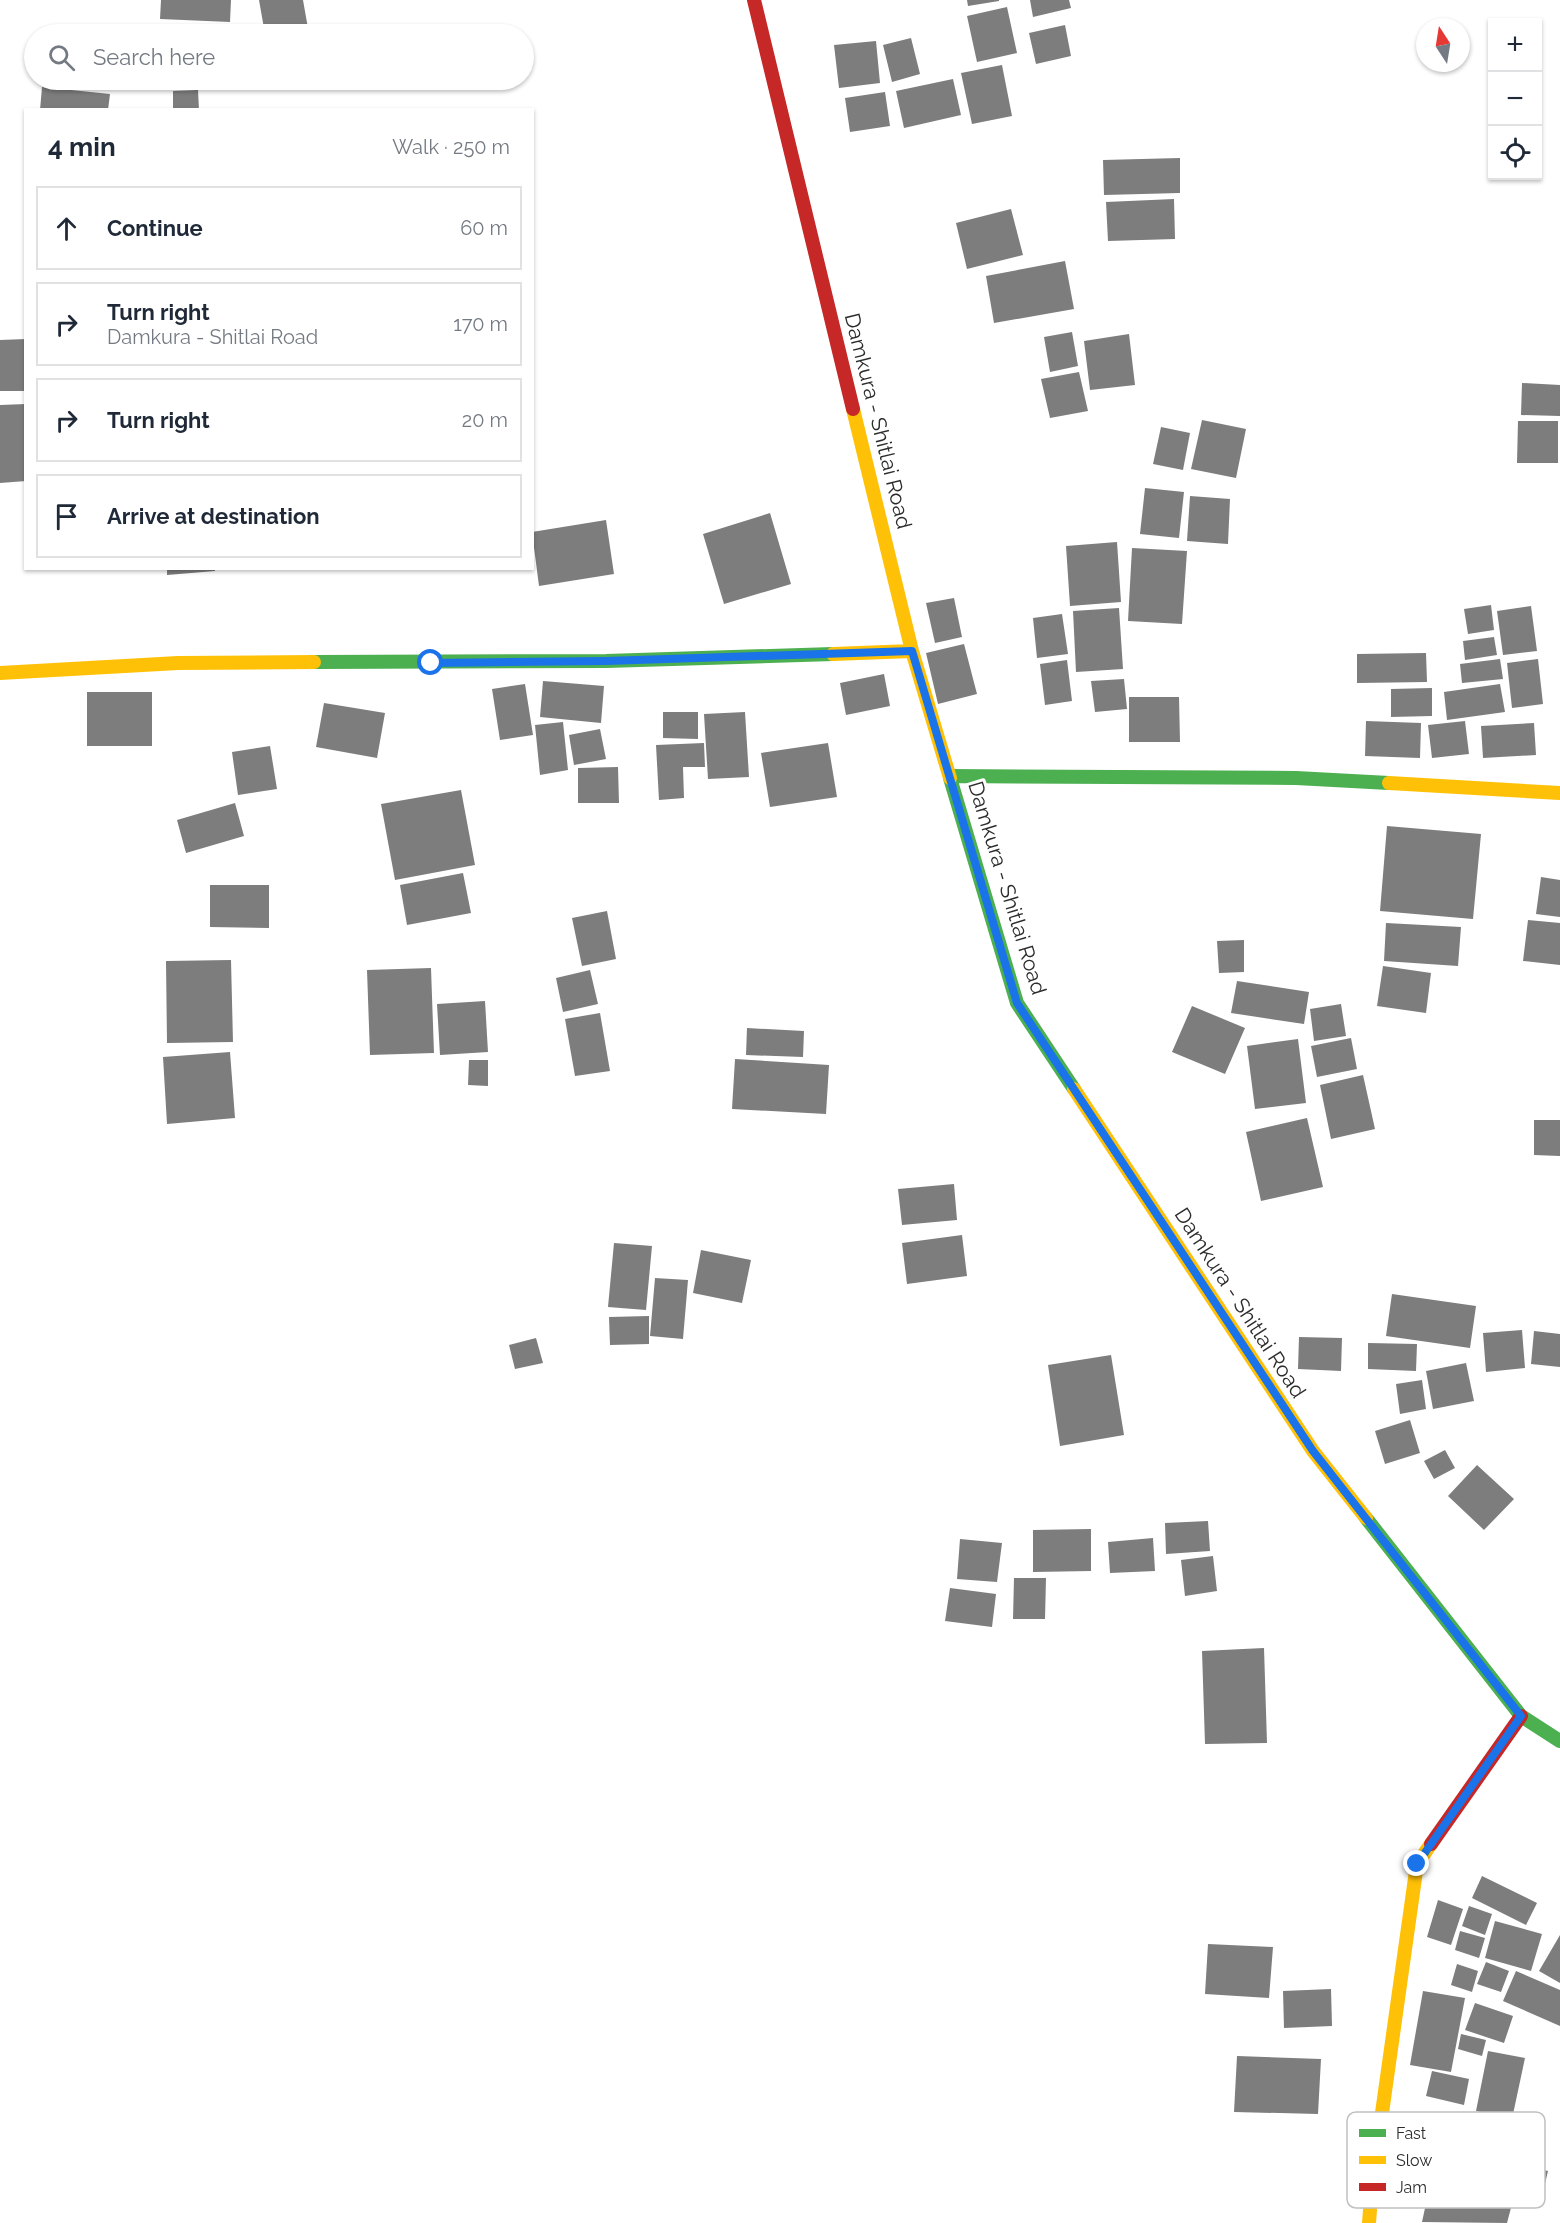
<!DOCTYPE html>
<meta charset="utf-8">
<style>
body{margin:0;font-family:Raleway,sans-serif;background:#f2f2f3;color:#1f2937}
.controls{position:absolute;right:18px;top:18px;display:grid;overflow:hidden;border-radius:0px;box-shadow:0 2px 4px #0004}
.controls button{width:54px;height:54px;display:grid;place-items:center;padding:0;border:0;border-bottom:2px solid #e0e1e3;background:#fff;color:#1f2937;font:30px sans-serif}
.compass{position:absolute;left:1416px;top:18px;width:54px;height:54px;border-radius:50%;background:#fff;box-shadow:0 2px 4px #0004;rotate:348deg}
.stop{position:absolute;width:18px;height:18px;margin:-14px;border:4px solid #1a73e8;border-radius:50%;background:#fff}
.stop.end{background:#1a73e8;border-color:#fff;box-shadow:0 2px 6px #0008}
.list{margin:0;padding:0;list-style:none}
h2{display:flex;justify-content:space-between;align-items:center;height:78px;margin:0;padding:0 24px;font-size:26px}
h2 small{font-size:20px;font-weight:400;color:#747a83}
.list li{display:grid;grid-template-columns:39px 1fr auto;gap:18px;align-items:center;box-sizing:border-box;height:84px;margin:0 12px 12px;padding:0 12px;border:2px solid #e0e1e3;border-radius:0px}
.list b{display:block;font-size:22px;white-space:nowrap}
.list p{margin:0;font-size:20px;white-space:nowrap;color:#747a83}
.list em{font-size:20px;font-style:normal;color:#747a83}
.icon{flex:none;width:33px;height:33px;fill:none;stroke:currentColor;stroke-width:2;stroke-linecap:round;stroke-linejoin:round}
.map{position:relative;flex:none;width:1560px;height:2223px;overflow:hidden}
.search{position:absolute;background:#fff;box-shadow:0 2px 4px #0004;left:24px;top:24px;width:510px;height:66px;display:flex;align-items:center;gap:15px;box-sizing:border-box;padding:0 21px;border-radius:33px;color:#747a83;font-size:22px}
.panel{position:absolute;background:#fff;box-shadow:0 2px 4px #0004;left:24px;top:108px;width:510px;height:462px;border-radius:0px}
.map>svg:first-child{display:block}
</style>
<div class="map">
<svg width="1560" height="2223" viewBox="0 0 1560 2223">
<rect width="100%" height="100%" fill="#fff"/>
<!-- building -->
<path fill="#7d7d7d" d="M161,0H231L230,22L160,19Z
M259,0H303L309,34H265Z
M967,0H999V1L968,6Z
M1030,0H1069L1071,8L1033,17Z
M1007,7L1017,53L977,62L967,16Z
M1065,25L1071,56L1036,64L1029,33Z
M140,28H172L171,34H140Z
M911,38L920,74L892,82L883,45Z
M876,41L880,83L839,88L834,45Z
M1002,65L1012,116L972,124L961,73Z
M953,79L961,115L904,128L896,91Z
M139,80H170V86H139Z
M180,80H222V88L180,87Z
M42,87L110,94L108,110H40Z
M198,90L199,110H173V91Z
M885,92L890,126L850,132L845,98Z
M1180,158V193L1104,195L1103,160Z
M1174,199L1175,239L1108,241L1106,202Z
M1011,209L1023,255L967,269L956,223Z
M1065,261L1074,309L994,323L986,276Z
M1072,332L1078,366L1050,372L1044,337Z
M1129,334L1135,385L1090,390L1084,341Z
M26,339V391H0V340Z
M1079,372L1088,411L1050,418L1041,379Z
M1522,383L1560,385V416L1521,415Z
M26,404V481L0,483V405Z
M1202,420L1246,429L1236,478L1191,469Z
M1518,421H1558V463H1517Z
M1161,427L1190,433L1183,470L1153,464Z
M1145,488L1184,492L1179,538L1140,534Z
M1190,496L1230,499L1228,544L1187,541Z
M770,513L791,584L724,604L703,534Z
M606,520L614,574L539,586L532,532Z
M1117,542L1121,602L1070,606L1066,546Z
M1132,548L1187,551L1182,624L1128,621Z
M167,568H215V571L167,575Z
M954,598L962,637L935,643L926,603Z
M1491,605L1494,630L1468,634L1464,609Z
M1531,606L1537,651L1503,655L1497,611Z
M1119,608L1123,669L1076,672L1073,611Z
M1062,614L1068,654L1037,658L1033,618Z
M1494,637L1497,655L1465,660L1463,641Z
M964,644L977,694L938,704L926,653Z
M1426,653L1427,682L1357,683V654Z
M1500,659L1503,679L1462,683L1460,664Z
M1538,659L1543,704L1512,708L1507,663Z
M1067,660L1072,701L1045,705L1040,664Z
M884,674L890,706L846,715L840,683Z
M1124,679L1127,709L1095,712L1091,681Z
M543,681L604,686L601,723L540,717Z
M525,684L533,735L500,740L492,689Z
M1500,684L1505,712L1447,720L1444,692Z
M1432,688V716L1391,717V689Z
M87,692H152V746H87Z
M1129,697H1179L1180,742H1129Z
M324,703L385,713L377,758L316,747Z
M663,712H698V739L663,738Z
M745,712L749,777L708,779L704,714Z
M1366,721L1421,723L1420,758L1365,756Z
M1465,721L1469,754L1432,758L1428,725Z
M563,722L568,770L540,775L535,725Z
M1534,723L1536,755L1483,758L1481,726Z
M600,729L606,759L574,765L569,735Z
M704,743L705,767H683L684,798L659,800L656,745Z
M828,743L837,797L770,807L761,753Z
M270,746L277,789L238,795L232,752Z
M618,767L619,803H578V768Z
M461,790L475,865L395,880L381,804Z
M235,803L244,836L186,853L177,820Z
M1387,826L1481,834L1473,919L1380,911Z
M463,873L471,913L407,925L400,885Z
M1541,877L1560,880V917L1536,914Z
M210,885H269V928L210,927Z
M607,911L616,959L582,966L572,918Z
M1528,920L1560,923V965L1523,961Z
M1386,923L1461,927L1458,966L1384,961Z
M1244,940V972L1219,973L1217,941Z
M231,960L233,1042L167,1043L166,961Z
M1383,966L1431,973L1426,1013L1377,1006Z
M431,968L434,1053L370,1055L367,970Z
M590,970L598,1004L563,1012L556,978Z
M1237,981L1309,992L1304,1024L1231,1013Z
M485,1001L488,1052L440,1055L437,1004Z
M1341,1004L1346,1036L1314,1041L1310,1009Z
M1192,1006L1245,1028L1225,1074L1172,1052Z
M600,1013L610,1071L575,1076L565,1019Z
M747,1028L804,1031L803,1057L746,1055Z
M1351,1038L1357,1069L1317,1077L1311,1046Z
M1298,1039L1306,1103L1255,1109L1247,1046Z
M230,1052L235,1118L167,1124L163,1057Z
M735,1059L829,1065L826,1114L732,1109Z
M469,1060H488V1086L468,1085Z
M1363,1075L1375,1129L1331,1139L1320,1085Z
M1307,1118L1323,1187L1261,1201L1246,1132Z
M1534,1120H1560V1156L1534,1155Z
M954,1184L957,1220L902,1225L898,1189Z
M962,1235L967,1276L907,1284L902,1243Z
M614,1243L652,1246L646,1310L608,1307Z
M701,1250L751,1260L742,1303L693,1293Z
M655,1278L688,1280L683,1339L650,1336Z
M1392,1294L1476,1306L1470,1348L1386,1336Z
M649,1316V1344L610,1345L609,1317Z
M1522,1330L1525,1368L1486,1372L1483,1333Z
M1534,1331L1560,1334V1367L1531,1364Z
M1299,1337L1342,1338L1341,1371L1298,1369Z
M536,1338L543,1363L515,1369L509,1345Z
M1368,1343L1417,1344L1416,1371L1368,1369Z
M1111,1355L1124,1435L1060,1446L1048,1365Z
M1466,1363L1474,1401L1433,1409L1426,1371Z
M1422,1380L1426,1409L1400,1414L1396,1384Z
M1410,1420L1420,1453L1385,1464L1375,1431Z
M1445,1450L1455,1468L1434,1479L1424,1461Z
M1477,1465L1514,1499L1484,1530L1448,1496Z
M1208,1521L1210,1551L1166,1554L1165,1523Z
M1091,1529V1571L1033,1572V1530Z
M1153,1538L1155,1571L1110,1573L1108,1542Z
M960,1539L1002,1543L997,1582L957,1579Z
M1213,1556L1217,1591L1185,1596L1181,1560Z
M1014,1578H1046L1045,1619H1013Z
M950,1588L996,1594L992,1627L945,1621Z
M1264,1648L1267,1743L1205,1744L1202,1651Z
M1482,1876L1537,1903L1526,1925L1472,1898Z
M1438,1900L1463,1909L1451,1945L1427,1937Z
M1469,1906L1492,1914L1485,1935L1462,1926Z
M1495,1921L1542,1934L1531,1971L1485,1958Z
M1460,1931L1485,1938L1479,1958L1455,1950Z
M1560,1935V1983L1539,1971Z
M1208,1944L1273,1947L1269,1998L1205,1994Z
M1486,1962L1509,1971L1501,1992L1477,1984Z
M1457,1964L1478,1971L1472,1992L1451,1985Z
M1516,1971L1560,1990V2026L1503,2001Z
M1331,1989L1332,2026L1284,2028L1283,1991Z
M1423,1991L1465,1998L1451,2072L1410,2065Z
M1475,2003L1513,2016L1504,2043L1465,2030Z
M1461,2034L1486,2040L1482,2056L1458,2049Z
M1488,2051L1525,2058L1512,2119L1476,2111Z
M1237,2056L1321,2059L1318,2114L1234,2112Z
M1432,2071L1469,2079L1464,2105L1426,2096Z
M1447,2146L1548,2171L1540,2205L1439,2180Z
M1430,2185L1512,2204L1507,2223L1422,2222Z"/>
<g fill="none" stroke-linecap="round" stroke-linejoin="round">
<!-- fast -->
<path stroke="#4caf50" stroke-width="14" d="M314,662L606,661L833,654
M950,776L1296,778L1389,783
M950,778L1017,1003L1074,1089
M1366,1518L1521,1716L1560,1741"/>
<!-- slow -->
<path stroke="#ffc107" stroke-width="14" d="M853,409L912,651L950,778
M833,654L912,651
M0,673L178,663L314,662
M1389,783L1560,793
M1074,1089L1313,1451L1366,1518
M1369,2223L1372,2184L1417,1864L1431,1844"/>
<!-- jam -->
<path stroke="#c62828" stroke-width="14" d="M754,0L853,409
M1431,1844L1521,1716"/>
</g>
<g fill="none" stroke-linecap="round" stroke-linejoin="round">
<!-- route -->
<path stroke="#1a73e8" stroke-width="8" d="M431,663L606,661L912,651L1017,1003L1313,1451L1521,1716L1417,1864"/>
</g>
<g text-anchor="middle" stroke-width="6" stroke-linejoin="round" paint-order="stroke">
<!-- street labels -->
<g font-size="21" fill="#2c2c2c" stroke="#fff">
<text transform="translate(878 421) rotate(76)" y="7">Damkura - Shitlai Road</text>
<text transform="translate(1007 888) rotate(73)" y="7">Damkura - Shitlai Road</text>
<text transform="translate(1240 1303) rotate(57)" y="7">Damkura - Shitlai Road</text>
</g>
</g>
<!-- legend -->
<rect x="1347" y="2112" width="198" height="96" rx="9" fill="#fff" stroke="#c0c0c0" stroke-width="1.5"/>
<rect x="1359" y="2129" width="27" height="8" fill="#4caf50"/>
<rect x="1359" y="2156" width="27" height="8" fill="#ffc107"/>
<rect x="1359" y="2183" width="27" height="8" fill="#c62828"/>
<g font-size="16" fill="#2c2c2c">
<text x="1396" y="2139">Fast</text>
<text x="1396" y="2166">Slow</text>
<text x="1396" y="2193">Jam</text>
</g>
</svg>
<div class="controls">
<button>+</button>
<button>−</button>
<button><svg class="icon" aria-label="locate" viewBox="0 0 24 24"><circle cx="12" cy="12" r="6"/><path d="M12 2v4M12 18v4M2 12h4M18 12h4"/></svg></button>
</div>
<svg class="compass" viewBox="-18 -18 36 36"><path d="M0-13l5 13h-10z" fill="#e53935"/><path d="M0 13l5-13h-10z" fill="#747a83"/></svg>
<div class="stop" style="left:431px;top:663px"></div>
<div class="stop end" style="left:1417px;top:1864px"></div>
<div class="search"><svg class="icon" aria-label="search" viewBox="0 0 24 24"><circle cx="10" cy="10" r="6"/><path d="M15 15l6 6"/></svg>Search here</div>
<section class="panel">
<h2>4 min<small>Walk · 250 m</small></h2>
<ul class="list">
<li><svg class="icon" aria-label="ahead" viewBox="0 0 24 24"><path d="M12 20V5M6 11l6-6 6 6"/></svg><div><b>Continue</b></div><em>60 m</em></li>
<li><svg class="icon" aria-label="right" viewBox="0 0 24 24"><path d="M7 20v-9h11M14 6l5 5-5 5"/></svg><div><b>Turn right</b><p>Damkura - Shitlai Road</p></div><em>170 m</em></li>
<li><svg class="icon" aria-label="right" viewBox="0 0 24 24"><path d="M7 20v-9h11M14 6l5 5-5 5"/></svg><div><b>Turn right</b></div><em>20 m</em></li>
<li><svg class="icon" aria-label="arrive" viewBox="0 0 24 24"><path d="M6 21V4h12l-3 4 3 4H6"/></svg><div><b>Arrive at destination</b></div></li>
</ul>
</section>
</div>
